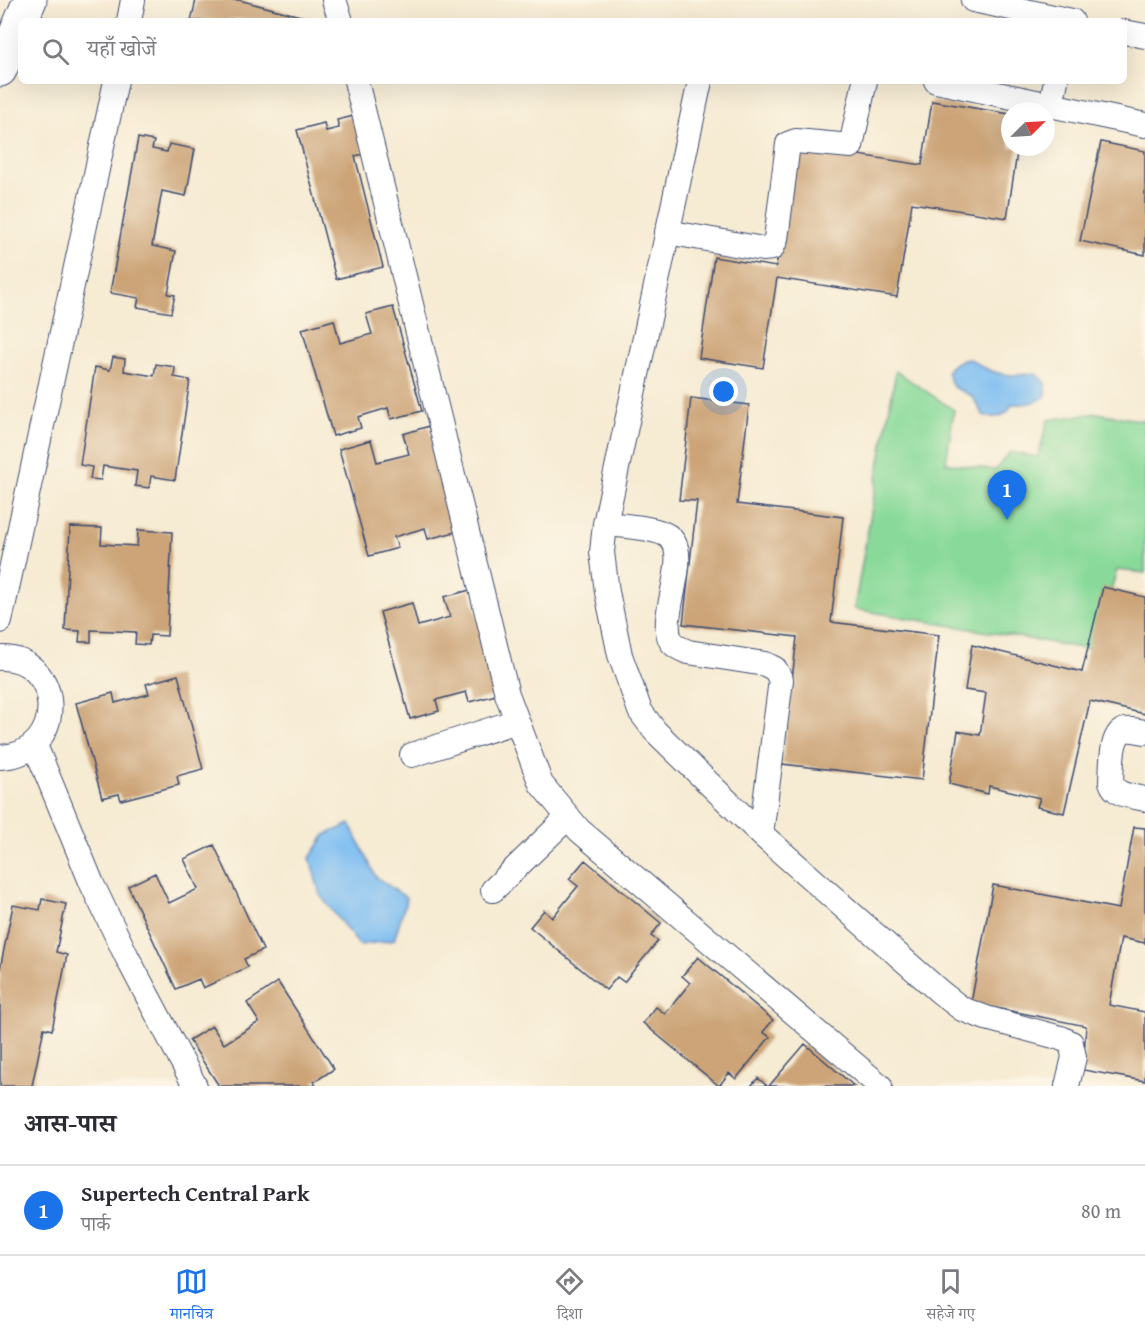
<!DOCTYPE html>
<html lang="hi">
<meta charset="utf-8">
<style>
body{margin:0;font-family:"Gentium Book Plus","Noto Serif Devanagari",serif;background:#f2f2f3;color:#2b2b33}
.compass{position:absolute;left:1001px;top:102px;width:54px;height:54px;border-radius:50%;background:#fff;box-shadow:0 6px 24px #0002;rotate:66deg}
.you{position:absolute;left:724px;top:392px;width:21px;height:21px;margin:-15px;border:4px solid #fff;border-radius:50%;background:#1a73e8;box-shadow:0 0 0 9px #1a73e833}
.badge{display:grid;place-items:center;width:39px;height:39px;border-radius:50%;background:#1a73e8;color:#fff;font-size:20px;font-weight:700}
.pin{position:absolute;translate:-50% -50px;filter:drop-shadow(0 2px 3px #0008)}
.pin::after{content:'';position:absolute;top:32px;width:21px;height:18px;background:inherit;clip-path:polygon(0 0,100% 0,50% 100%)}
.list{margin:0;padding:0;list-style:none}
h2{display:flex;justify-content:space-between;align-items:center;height:78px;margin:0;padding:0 24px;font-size:26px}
h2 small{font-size:20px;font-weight:400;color:#7c7c81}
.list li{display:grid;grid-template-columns:39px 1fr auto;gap:18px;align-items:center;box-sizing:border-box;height:90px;padding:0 24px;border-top:2px solid #e1e1e2}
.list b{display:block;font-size:22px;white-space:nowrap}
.list p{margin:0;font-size:20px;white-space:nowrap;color:#7c7c81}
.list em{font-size:20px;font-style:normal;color:#7c7c81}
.icon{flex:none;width:33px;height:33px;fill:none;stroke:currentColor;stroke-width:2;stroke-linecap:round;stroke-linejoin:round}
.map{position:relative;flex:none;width:1145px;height:1086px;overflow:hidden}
.search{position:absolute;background:#fff;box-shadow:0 6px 24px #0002;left:18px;right:18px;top:18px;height:66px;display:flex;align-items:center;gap:15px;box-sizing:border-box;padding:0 21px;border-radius:9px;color:#7c7c81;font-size:22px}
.sheet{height:168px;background:#fff}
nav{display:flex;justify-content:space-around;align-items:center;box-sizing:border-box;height:84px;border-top:2px solid #e1e1e2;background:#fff;font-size:16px;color:#7c7c81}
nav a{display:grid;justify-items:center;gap:3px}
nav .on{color:#1a73e8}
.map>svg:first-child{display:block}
</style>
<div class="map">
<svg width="1145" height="1086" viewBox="0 0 1145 1086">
<rect width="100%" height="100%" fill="#fcf5e5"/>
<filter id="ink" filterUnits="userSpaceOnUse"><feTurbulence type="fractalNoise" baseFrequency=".0167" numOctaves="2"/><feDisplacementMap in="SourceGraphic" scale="12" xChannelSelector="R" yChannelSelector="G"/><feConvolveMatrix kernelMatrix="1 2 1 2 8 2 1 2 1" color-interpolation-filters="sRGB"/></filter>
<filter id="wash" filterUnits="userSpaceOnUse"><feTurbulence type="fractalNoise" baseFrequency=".008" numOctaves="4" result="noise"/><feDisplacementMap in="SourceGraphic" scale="24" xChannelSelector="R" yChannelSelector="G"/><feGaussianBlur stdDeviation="1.35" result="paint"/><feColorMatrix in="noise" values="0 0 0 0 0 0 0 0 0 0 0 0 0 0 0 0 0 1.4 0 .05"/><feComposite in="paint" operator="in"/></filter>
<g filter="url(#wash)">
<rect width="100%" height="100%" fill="#f6ebd3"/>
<!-- green -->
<path fill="#89da9a" stroke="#52847c" stroke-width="1.5" d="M896,371L954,410L946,463L995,470L1010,452L1038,457L1048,420L1097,413L1145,421V573L1117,570L1093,650L854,609Z"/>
<!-- water -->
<path fill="#7ebef2" stroke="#4c76a8" stroke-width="1.5" d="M970,359C977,362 981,367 987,369C1000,376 1020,376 1034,373C1044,380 1048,384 1046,396C1035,404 1025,404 1012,404C1007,417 997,419 984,416L972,396L953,387L947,372C953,363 959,360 970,359Z
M350,824L376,877L407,898L394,940L359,945L320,895L310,858L325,835Z"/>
<g id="blocks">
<!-- building -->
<path fill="#cca478" d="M196,0H239L319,21L229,19V21H191Z
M932,101L1010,114V147H1018L1007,218L912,203L897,297L777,278L763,368L699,358L714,257L776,267L795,145L922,165Z
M354,116L364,154L355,156L383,267L336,279L297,130L324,123L326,131L339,128L337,120Z
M138,138L154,141L152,149L167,152L169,144L195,149L186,196L162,191L152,246L176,251L168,294L175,295L171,313L137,307L139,298L110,293Z
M1101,142L1145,151V255L1080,241Z
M393,307L422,411L391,419L388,408L358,417L361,428L333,436L302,329L334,320L340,343L372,334L366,314Z
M113,357L125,359L124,371L154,376L156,364L175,367L174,377L190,380L175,480L151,476L149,488L135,486L137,471L103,466L101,480L90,479L92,467L80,465L95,367L110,370Z
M691,398L749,405L737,504L843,517L831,622L939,635L922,780L782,764L797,637L683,624L697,501L679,500Z
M429,426L459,531L428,539L425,528L394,537L398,548L369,556L339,449L371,440L377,462L409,454L403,434Z
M70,527L102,528L101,544L137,546L138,530L172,532L167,636L150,635L149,645L135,644L136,632L91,630V642H79L80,631L65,630Z
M1103,587L1145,597V714L1090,701L1064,813L1037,807L1040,798L989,786L988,794L949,784L958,731L980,735L986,693L965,690L972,645L1082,672Z
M470,590L500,694L469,702L466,692L436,700L439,711L410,719L380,612L412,603L418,626L450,617L444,597Z
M178,675L203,769L177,776L179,785L121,800L119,794L102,798L76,703L113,693L115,703L149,694L146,684Z
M1134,827L1145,828V943L1121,938L1109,1005L1145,1012V1081L1083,1070L1086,1026L971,1003L993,885L1119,909Z
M214,845L263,950L244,959L248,967L203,988L199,979L176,989L128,886L155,873L169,903L198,889L184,859Z
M585,860L661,923L651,936L658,941L624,982L617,977L606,990L530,927L544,910L552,918L578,886L569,879Z
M42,899L66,904L56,952L67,955L52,1030L44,1028L32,1086H0V969L13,905L40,910Z
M698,957L773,1020L763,1032L770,1037L736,1079L729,1073L719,1086L643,1023L656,1007L665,1014L690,983L682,976Z
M278,982L334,1069L314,1082L316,1086H219L189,1040L212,1026L224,1044L259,1022L247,1003Z
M805,1044L854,1086H769Z
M758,1078L767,1086H751Z"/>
</g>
</g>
<g filter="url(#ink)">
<use href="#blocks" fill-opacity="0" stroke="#3c4b70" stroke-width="1.5"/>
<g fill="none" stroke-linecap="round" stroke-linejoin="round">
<!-- street casing -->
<g stroke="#3c4b70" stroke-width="26">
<path id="street" d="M334,0L341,21
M973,0L1072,21
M129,21L133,0
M1124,32L1145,36
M356,81L507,694L541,784L579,830L880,1086
M700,81L605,524C622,526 655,527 668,536C693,554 659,613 670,639C673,646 681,649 688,652L765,664L775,669L781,680L761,834L940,992L962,1009L986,1018L1061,1038L1071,1043L1074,1057L1067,1086
M936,81L1145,125
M1051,104L1056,81
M667,232L763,249L772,248L776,239L788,144L796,141L851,146L865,81
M605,524L602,552L607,592L620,655L640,711L655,731L761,834
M0,621L116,81
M0,658C64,656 68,755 0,757
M1145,732C1139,731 1132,729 1126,730C1110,732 1112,768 1111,782C1115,796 1132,796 1145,799
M35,745L92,884L127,957L195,1086
M412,755L517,721
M493,890L567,818"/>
</g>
<!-- secondary casing -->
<g stroke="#3c4b70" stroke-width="35">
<path id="secondary" d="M0,70L30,0"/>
</g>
<!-- street -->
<use href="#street" stroke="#fff" stroke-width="24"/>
<!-- secondary -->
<use href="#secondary" stroke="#fff" stroke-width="33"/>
</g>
</g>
</svg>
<svg class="compass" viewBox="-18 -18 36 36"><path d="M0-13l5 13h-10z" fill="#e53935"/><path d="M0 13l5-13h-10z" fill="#7c7c81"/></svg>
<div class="you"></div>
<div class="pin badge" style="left:1007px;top:520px">1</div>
<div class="search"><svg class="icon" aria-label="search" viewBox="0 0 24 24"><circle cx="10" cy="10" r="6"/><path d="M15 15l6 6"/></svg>यहाँ खोजें</div>
</div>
<section class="sheet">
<h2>आस-पास<small></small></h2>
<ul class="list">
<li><span class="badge">1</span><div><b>Supertech Central Park</b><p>पार्क</p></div><em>80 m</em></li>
</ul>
</section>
<nav>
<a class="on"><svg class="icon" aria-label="map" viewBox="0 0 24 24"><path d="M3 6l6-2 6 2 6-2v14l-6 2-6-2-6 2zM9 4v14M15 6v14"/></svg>मानचित्र</a>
<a><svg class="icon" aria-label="directions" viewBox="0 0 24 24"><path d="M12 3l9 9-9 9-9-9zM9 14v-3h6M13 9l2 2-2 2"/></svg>दिशा</a>
<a><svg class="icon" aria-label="saved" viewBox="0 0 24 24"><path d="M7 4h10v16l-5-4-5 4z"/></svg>सहेजे गए</a>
</nav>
